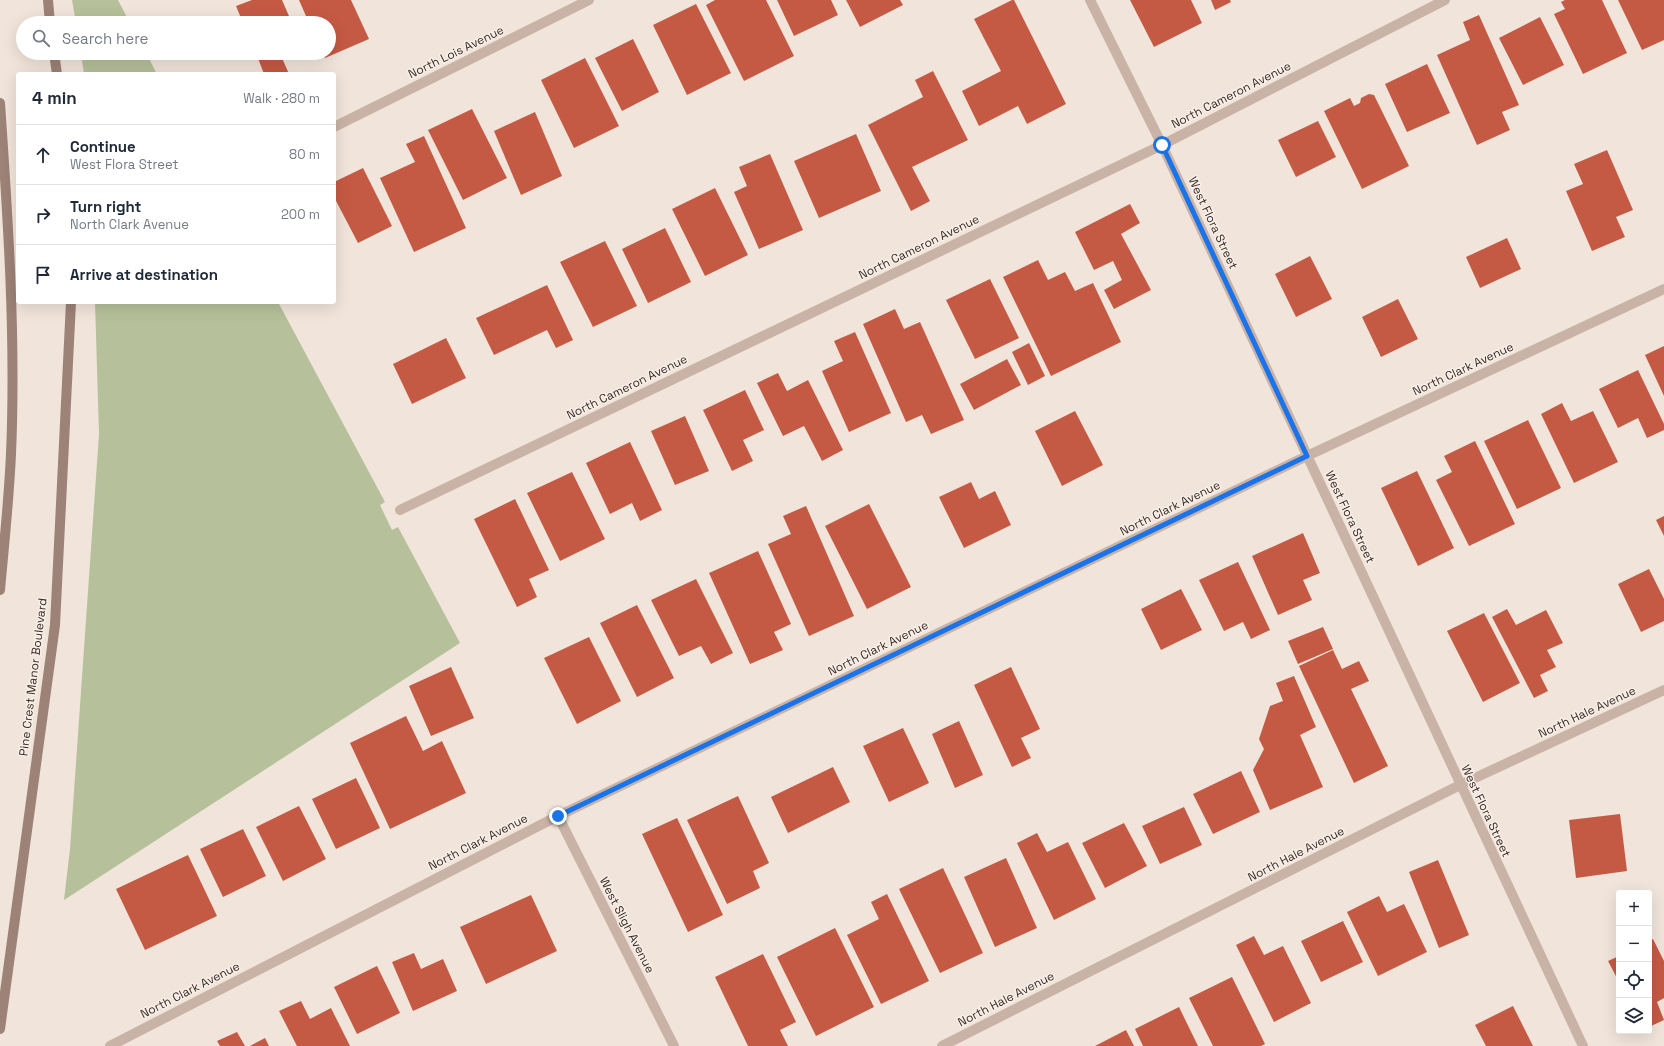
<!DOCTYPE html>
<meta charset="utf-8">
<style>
body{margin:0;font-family:"Space Grotesk",sans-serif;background:#f2f2f3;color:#1f2937}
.controls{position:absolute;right:12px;bottom:12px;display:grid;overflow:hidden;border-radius:4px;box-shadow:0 4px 16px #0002}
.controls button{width:36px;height:36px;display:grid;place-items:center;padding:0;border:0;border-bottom:1px solid #e0e1e3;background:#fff;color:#1f2937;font:20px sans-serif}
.stop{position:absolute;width:12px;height:12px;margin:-9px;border:3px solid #1a73e8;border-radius:50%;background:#fff}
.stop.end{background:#1a73e8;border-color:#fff;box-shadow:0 1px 4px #0008}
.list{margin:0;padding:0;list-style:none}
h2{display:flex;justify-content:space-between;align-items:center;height:52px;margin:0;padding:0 16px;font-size:17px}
h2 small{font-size:13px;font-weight:400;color:#747a83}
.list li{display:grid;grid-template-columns:26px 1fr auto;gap:12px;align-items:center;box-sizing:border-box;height:60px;padding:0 16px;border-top:1px solid #e0e1e3}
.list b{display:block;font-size:15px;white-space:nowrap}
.list p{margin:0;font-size:13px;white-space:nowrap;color:#747a83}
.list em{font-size:13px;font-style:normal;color:#747a83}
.icon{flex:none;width:22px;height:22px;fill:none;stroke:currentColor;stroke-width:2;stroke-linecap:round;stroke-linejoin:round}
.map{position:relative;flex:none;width:1664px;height:1046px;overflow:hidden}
.search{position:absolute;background:#fff;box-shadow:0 4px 16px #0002;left:16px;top:16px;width:320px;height:44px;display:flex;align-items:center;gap:10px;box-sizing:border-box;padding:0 14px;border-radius:22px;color:#747a83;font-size:15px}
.panel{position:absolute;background:#fff;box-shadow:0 4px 16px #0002;left:16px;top:72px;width:320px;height:232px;border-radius:4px}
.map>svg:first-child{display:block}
</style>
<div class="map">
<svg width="1664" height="1046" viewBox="0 0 1664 1046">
<rect width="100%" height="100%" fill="#f1e4da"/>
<!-- green -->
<path fill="#b6c09a" d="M72,0H118L130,23H76Z
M81,53H146L157,74H84Z
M95,302H278L385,502L380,505L392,530L398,527L460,643L64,900L70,849L99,434Z"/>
<!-- building -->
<path fill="#c55a44" d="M252,0H282L292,23H243L236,6Z
M299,0H351L369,39L325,58L322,53H329V23H309Z
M715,0H766L794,56L744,81L706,5Z
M777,0H831L838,15L794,36Z
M846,0H900L903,5L860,27Z
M1012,0H1014L1066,104L1027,124L1018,106L979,126L962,91L1001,71L974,19Z
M1130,0H1191L1202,23L1154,47Z
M1211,0H1230L1231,2L1215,10Z
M1565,0H1602L1627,53L1583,74L1554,14L1565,9L1561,2Z
M1618,0H1664V40L1642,50Z
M696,4L731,73L687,95L653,25Z
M1479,15L1519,105L1502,112L1510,130L1477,145L1437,55L1470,40L1463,22Z
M1540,17L1564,65L1523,85L1499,38Z
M633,39L659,92L622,111L595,58Z
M256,53H293L282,58L289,74H264Z
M585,58L619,126L574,148L541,80Z
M1427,64L1450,113L1407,132L1385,84Z
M933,71L968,140L912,167L930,201L911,211L868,125L923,97L915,80Z
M1369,94L1374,95L1409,166L1362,189L1324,111L1350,98L1354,106L1360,103L1361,98Z
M472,109L507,178L463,200L428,130Z
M535,112L562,176L521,195L494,131Z
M1318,121L1336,157L1296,177L1278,140Z
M856,134L881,191L819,218L794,161Z
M424,136L466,228L414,252L380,178L415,162L406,144Z
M1607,150L1633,210L1616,217L1625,237L1592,251L1566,191L1583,184L1574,164Z
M770,154L803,230L759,249L734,192L747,186L739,167Z
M363,168L392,226L358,243L334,197V182Z
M715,188L748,255L705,276L672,209Z
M1130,204L1140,223L1121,234L1151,290L1114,309L1104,290L1122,280L1113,261L1094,270L1075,232Z
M665,228L691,282L648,303L622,249Z
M1507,238L1521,269L1480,288L1466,257Z
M605,241L637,306L593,327L560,262Z
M1310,256L1332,299L1296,317L1275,274Z
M1038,260L1048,280L1065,272L1075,291L1093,283L1121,342L1051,376L1003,277Z
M990,279L1019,338L975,359L946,300Z
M547,285L573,340L556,348L547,330L494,355L476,318Z
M1398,299L1418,339L1381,357L1362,317Z
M895,309L904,329L920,322L964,420L931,434L922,415L906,422L863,324Z
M855,332L891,413L849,432L822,371L843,361L834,341Z
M446,338L466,378L412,404L393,364Z
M1029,343L1045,376L1028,385L1012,352Z
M1664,346V396L1645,355Z
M1007,359L1021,385L974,410L960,384Z
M1638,370L1664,424V430L1647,438L1638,418L1618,428L1599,389Z
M778,373L787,391L808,380L843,450L822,461L804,426L783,436L757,383Z
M745,390L764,430L743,440L753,461L732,471L703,410Z
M1562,403L1571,421L1593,411L1618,462L1574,483L1541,414Z
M1075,411L1103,465L1062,486L1035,431Z
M685,416L709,471L675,485L651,431Z
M1528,420L1561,488L1517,509L1484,441Z
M1475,441L1515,524L1469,546L1436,480L1452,472L1444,456Z
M630,442L662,510L640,521L632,503L610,514L586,463Z
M1417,471L1454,548L1418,566L1381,488Z
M572,472L605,539L560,561L527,493Z
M971,482L979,499L995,491L1011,525L964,548L939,497Z
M515,499L549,570L529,579L537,597L517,607L474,519Z
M869,504L911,587L867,609L825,526Z
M806,506L854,616L809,636L768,544L791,534L783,516Z
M1664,516V536L1656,520Z
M1303,533L1320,573L1303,580L1312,600L1278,615L1252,556Z
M758,551L791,624L774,632L783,650L750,664L709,573Z
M1238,562L1270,630L1251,639L1243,622L1224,631L1199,580Z
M1649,569L1664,599V621L1641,632L1618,584Z
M696,579L733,653L711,664L701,646L679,656L651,600Z
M1181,589L1202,630L1161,650L1141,609Z
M637,605L674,678L637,697L600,623Z
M1507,609L1516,625L1546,610L1563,643L1547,650L1556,667L1540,675L1548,691L1534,698L1492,617Z
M1484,613L1520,683L1483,702L1447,631Z
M1323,627L1333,649L1298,664L1288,641Z
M589,637L621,701L577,724L544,658Z
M1333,650L1342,669L1359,661L1369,681L1351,689L1388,766L1354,783L1299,666Z
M451,667L474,718L431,736L409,686Z
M1011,667L1040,729L1021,738L1031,758L1012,767L974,685Z
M1294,676L1316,727L1300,735L1323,787L1270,810L1253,770L1264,749L1259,739L1270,706L1283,701L1276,683Z
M406,716L423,751L442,741L466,793L390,829L350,743Z
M959,721L983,775L955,788L932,734Z
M903,728L929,783L889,802L863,746Z
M833,767L850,802L788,833L771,797Z
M1241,771L1260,812L1213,834L1193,794Z
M356,778L380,828L336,849L312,799Z
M738,796L769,863L753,871L760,888L727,904L687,820Z
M299,806L326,859L283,881L256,827Z
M1184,807L1202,845L1160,864L1142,826Z
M1620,814L1627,871L1576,878L1569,820Z
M677,818L723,915L688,932L642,834Z
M1124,823L1147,866L1105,888L1082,843Z
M243,829L266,876L223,897L200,849Z
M1037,833L1047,852L1068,842L1096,899L1054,920L1017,843Z
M188,855L217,916L145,950L116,889Z
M1006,858L1037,928L995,947L964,877Z
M1438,860L1469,935L1439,948L1409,872Z
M943,868L983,953L940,973L899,889Z
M887,894L929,981L881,1004L847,935L879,919L871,902Z
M531,895L557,951L486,984L460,927Z
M1379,896L1387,912L1404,904L1427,952L1378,976L1347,912Z
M1343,921L1363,962L1321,982L1301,941Z
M835,928L874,1007L816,1036L777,957Z
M1254,936L1264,955L1283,946L1311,1003L1274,1022L1236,945Z
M1653,939L1664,961V998L1657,1002L1664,1020L1649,1027V941Z
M414,953L421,969L443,959L457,991L413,1011L392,962Z
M763,954L796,1022L780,1030L788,1046H748L715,977Z
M1619,956V982L1608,961Z
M377,966L400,1013L357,1034L334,987Z
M1232,977L1265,1044L1261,1046H1213L1189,998Z
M301,1001L310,1019L331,1008L350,1046H297L279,1011Z
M1513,1006L1533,1046H1486L1475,1025Z
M1179,1007L1198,1046H1143L1135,1029Z
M1126,1030L1134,1046H1095Z
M237,1032L245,1046H220L217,1041Z
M265,1038L269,1046H250Z"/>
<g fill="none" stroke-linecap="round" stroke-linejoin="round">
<!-- street -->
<path stroke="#c9b3a6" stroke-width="10" d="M1090,0L1162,145L1583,1046
M334,127L589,0
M400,510L1162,145L1445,0
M558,816L674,1046
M110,1046L558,816L1307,456L1664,289
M942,1046L1460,785L1664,690"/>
<!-- secondary -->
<path stroke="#9c8277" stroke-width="10" d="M48,0L50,23
M54,53L57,74
M0,103C8,219 16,337 11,454C9,499 4,545 0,590
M0,1029L55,625L71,302"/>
</g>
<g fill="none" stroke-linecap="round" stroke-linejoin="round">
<!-- route -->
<path stroke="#1a73e8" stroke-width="5" d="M558,816L1307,456L1162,145"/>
</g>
<g text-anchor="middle" stroke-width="3" stroke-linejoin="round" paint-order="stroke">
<!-- street labels -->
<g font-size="12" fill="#352a27" stroke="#f9efe6">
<text transform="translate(456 52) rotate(-26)" y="4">North Lois Avenue</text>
<text transform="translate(1231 95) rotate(-27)" y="4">North Cameron Avenue</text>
<text transform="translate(1213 223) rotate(65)" y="4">West Flora Street</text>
<text transform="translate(919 247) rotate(-26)" y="4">North Cameron Avenue</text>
<text transform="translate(1463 369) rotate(-25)" y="4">North Clark Avenue</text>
<text transform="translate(627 387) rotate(-26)" y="4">North Cameron Avenue</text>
<text transform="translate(1170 508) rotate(-26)" y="4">North Clark Avenue</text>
<text transform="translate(1350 517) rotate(65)" y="4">West Flora Street</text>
<text transform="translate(878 648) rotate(-26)" y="4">North Clark Avenue</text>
<text transform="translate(33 677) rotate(-83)" y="4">Pine Crest Manor Boulevard</text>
<text transform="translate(1587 712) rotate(-25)" y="4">North Hale Avenue</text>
<text transform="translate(1486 811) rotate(65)" y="4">West Flora Street</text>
<text transform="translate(478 842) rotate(-27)" y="4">North Clark Avenue</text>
<text transform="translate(1296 854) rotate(-27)" y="4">North Hale Avenue</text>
<text transform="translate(627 925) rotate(63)" y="4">West Sligh Avenue</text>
<text transform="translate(190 990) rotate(-27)" y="4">North Clark Avenue</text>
<text transform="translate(1006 999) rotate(-27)" y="4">North Hale Avenue</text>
</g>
</g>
</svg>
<div class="controls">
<button>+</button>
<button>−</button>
<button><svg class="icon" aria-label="locate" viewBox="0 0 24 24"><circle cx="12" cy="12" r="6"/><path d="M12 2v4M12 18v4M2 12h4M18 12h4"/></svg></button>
<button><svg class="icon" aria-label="layers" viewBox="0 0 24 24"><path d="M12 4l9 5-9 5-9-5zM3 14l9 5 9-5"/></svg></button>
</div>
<div class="stop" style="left:1162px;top:145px"></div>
<div class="stop end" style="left:558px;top:816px"></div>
<div class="search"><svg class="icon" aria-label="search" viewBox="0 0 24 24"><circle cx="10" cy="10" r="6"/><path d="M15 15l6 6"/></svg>Search here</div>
<section class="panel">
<h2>4 min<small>Walk · 280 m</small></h2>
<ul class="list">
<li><svg class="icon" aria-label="ahead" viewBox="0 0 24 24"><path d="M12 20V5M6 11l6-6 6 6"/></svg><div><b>Continue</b><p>West Flora Street</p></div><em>80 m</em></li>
<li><svg class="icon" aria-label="right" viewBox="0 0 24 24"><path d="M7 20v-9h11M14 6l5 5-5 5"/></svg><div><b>Turn right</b><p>North Clark Avenue</p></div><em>200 m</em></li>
<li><svg class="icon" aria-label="arrive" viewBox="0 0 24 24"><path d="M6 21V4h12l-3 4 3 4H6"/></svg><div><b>Arrive at destination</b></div></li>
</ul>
</section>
</div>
